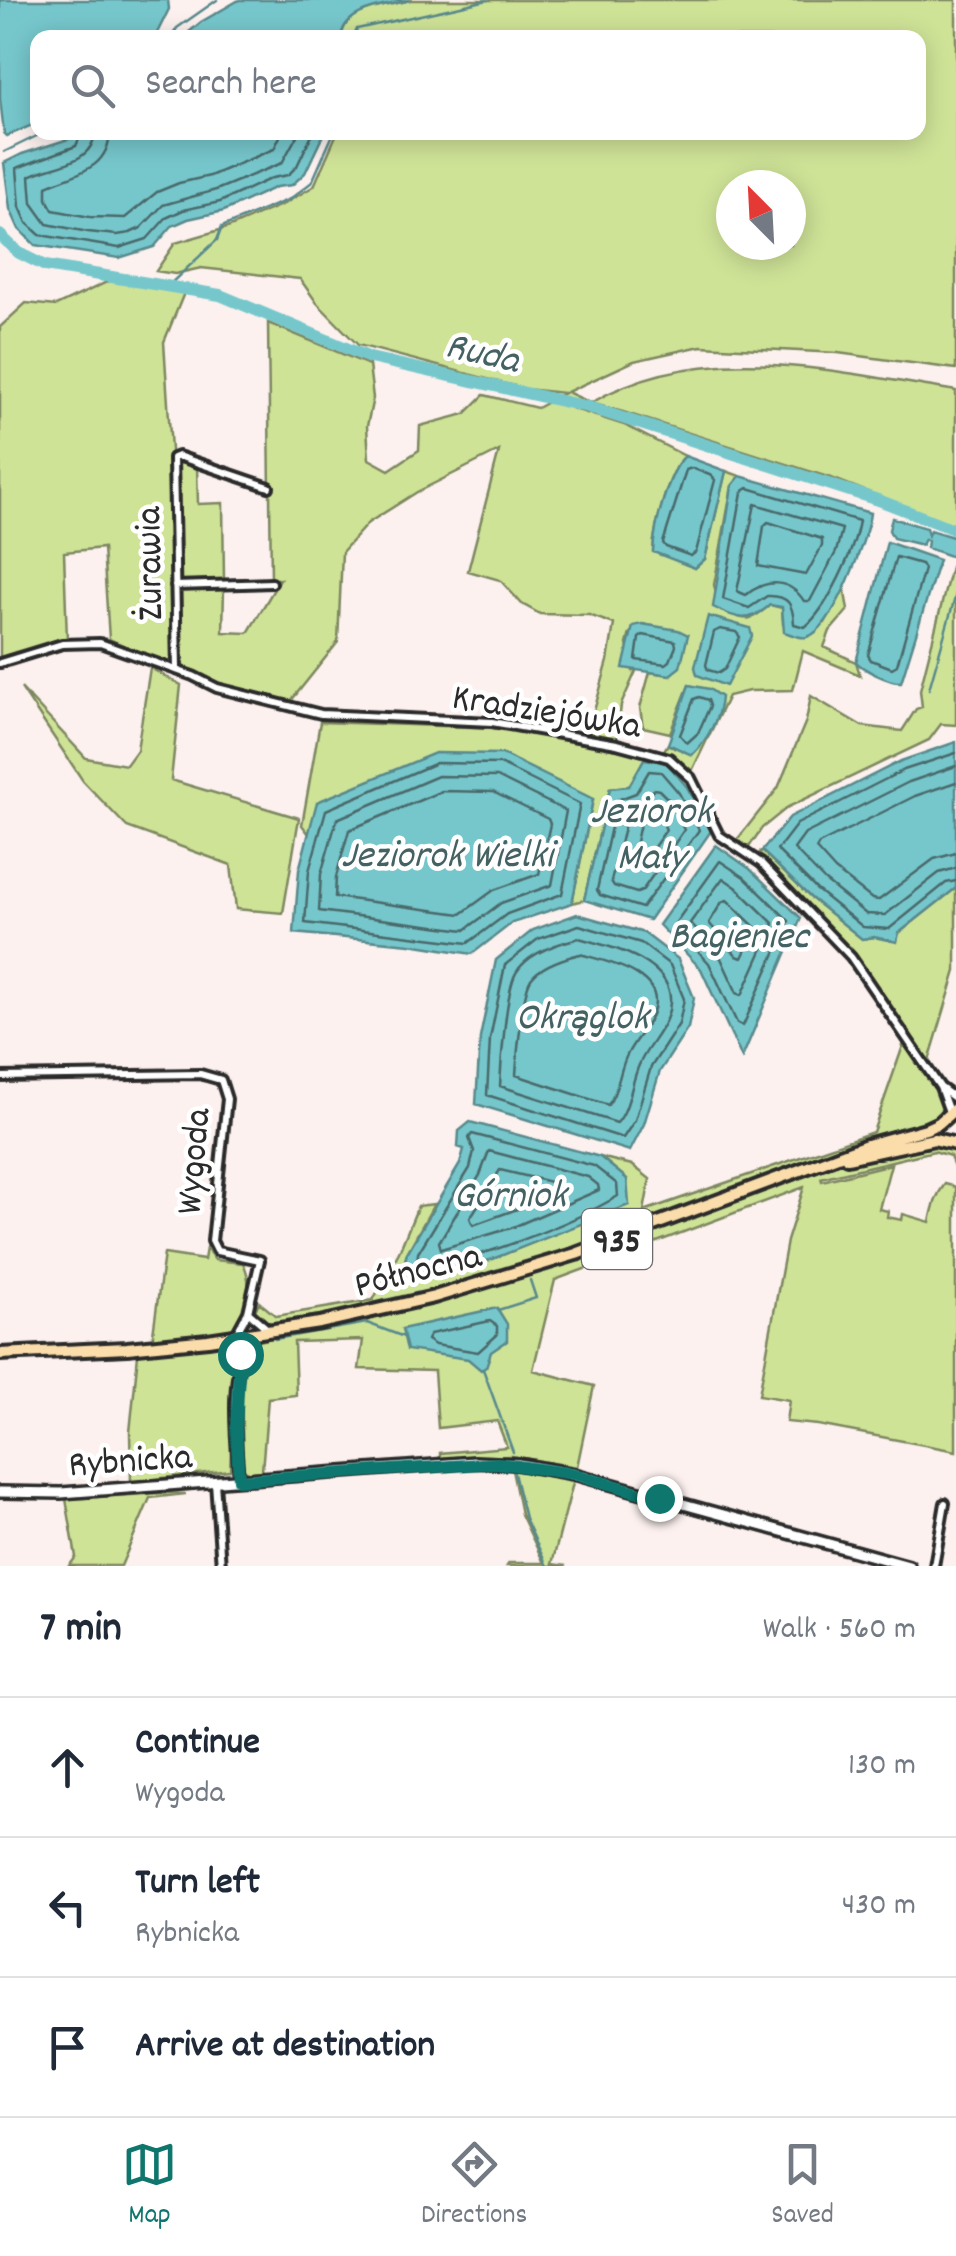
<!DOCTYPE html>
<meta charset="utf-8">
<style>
body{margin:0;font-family:Dekko,sans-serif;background:#f2f2f3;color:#1f2937}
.compass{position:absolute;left:716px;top:170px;width:90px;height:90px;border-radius:50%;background:#fff;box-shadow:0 5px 25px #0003;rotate:336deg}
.stop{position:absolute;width:30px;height:30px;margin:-22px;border:8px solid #0f766e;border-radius:50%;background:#fff}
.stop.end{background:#0f766e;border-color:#fff;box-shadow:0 2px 10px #0008}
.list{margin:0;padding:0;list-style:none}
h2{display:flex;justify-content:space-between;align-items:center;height:130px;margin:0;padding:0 40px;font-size:42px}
h2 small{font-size:32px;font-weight:400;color:#747a83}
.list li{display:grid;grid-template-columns:65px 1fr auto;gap:30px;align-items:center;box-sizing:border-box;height:140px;padding:0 40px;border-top:2px solid #e0e1e3}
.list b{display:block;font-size:38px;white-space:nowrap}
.list p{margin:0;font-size:32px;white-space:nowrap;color:#747a83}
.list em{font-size:32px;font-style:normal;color:#747a83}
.icon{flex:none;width:55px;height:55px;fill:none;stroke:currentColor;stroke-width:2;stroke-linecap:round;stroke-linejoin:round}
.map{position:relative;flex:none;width:956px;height:1566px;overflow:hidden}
.search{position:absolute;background:#fff;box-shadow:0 5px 25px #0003;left:30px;right:30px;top:30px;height:110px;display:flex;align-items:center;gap:25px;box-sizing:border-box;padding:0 35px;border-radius:20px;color:#747a83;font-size:38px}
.sheet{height:550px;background:#fff}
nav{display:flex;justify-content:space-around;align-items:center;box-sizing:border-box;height:140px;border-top:2px solid #e0e1e3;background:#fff;font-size:28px;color:#747a83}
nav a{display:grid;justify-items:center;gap:5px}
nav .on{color:#0f766e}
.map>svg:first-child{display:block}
</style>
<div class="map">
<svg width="956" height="1566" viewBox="0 0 956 1566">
<rect width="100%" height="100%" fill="#fcf1ee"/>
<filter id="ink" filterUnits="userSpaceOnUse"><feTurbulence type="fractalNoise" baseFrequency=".01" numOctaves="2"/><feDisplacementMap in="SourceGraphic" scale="20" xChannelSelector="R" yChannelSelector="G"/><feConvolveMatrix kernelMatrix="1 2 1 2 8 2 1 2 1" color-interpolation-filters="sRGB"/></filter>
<g filter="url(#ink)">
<!-- green -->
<path fill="#cfe397" stroke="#7d8761" stroke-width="2.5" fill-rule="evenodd" d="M410,0H956V369L838,353L701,346L634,361L567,392L591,403C701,336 837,372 956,391V526L834,479L623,412L591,403L574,409L624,425L685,456C668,471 654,528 653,551L695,568L705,559L726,471L740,476L732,486L714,585L721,611C750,621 747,623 770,605L782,608L783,624L825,623L844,587L848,610L830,631L824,647L856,662L860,675L803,651L793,690L749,691L728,696L691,773L663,752L668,744L674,748L689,685L670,733L643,727L640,708L650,672L670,675L659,628L643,624L630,633L627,644L633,671H636L621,705L617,739L587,736L608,661L614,624L589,615L540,614L522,604L500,580L468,571L499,451L417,492L368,523L342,552L338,642L290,702L232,689L180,668L179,589L224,587L223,632L248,633L280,579L271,580L268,323L369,365L373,398L367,426L369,459L389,470L419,450L420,426L465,414L484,395L537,408L564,393L526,389L358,345L317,303L300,279L201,268L175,274L156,271L175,243L230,227L284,204L314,186L337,133L918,132V38L342,37C343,8 386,7 410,0ZM731,185H791V245H731Z
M111,280L184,293L164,342L171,450L172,668L109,639L103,548L64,552L67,640L0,658V327L26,303L56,306Z
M178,459L197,466L198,504L223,503L224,581H178Z
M951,567L956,570V725L941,724L929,740L788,807L762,828L749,847L737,840L778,788L806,721L811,696L862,726L902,731L916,709L922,707L920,690Z
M150,668L181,685L171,780L299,818L283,913L236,909L231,865L127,827L83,781L21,688L86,758L126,765L137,750Z
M320,722L503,728L612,747L666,762L644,759L629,786L610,788L584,900L572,903L593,800L318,802L309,834L302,825Z
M762,851L811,898L862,939L899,933L956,888V971L929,1061L819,920L756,856Z
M904,1043L938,1090L944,1107L929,1122L529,1266L435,1294L271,1324L260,1320L254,1313L259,1302L276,1316L373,1300L399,1252L418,1206L434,1204L407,1253L400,1280L433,1275L490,1260L628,1205L627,1179L600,1157L632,1165L650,1179L644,1211L873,1132Z
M938,1143L956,1150V1172L950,1156L934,1151L821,1178L822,1181L891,1164L879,1209L888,1211L887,1217L902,1220L903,1214L930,1222C933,1207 936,1195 945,1184L956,1187V1451L818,1425L786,1422L789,1400L759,1395L787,1241L804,1187L555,1280L533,1370L594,1386L577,1467L511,1456L440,1459V1453L507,1447L497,1421L438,1428L434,1371L359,1369L363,1340L294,1342L296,1395L268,1398L262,1471L248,1473L243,1468L241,1389L251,1343C350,1318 449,1300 547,1269C674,1229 807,1158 938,1143Z
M206,1248L215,1260L243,1263C254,1284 246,1306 238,1326L224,1332L152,1341L164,1254L204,1260Z
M225,1343L232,1348L236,1358L230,1470L131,1482L130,1432L138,1354Z
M512,1470L574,1479L552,1564L566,1566H507L509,1563H544L521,1514Z
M162,1493L185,1494L150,1498L121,1566H69L76,1557L66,1499Z"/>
<!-- water -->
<path fill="#76c7cc" stroke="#58898c" stroke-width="2.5" d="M0,0H168L169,9L155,37L38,38L37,123L7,136L4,133L0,99Z
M239,0H410C385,7 345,8 341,37H183L201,22Z
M87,133V132L324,133L305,173L292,185L276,187L224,211L188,219L172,226L154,247L119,258L35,245L19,229L10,209L4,163L22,154Z
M685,456L726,471L705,559L695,568L653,552C654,528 668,472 685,456Z
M740,476L870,513C867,539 834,629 807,637C800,639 791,634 784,632L782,607L770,605C750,623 738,620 713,607L732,486Z
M892,518L926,528L928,535L930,530L956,538V558L927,548L928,541L925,539L922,545L893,538L889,530Z
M887,542L939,560L901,682C890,683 864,670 856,662Z
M708,616L750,628L752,636L726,686L697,675L695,667Z
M642,624L678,630L688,635L680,667L670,675L623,668L633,626Z
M689,685L709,689L721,697C720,717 707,741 692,755L668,744Z
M956,742V888L899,933L897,942L874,937L862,939L811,898L762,851L790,817L901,761Z
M435,753L502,754L593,799L572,903L512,923L472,954L410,944L294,933L299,870L317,802Z
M644,759L666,762L687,787L711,831L649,920L584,900L610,788L629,786Z
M716,845L750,869L801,918L742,1058L701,969L659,925Z
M577,914L644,933L678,959L694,998L688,1028L660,1071L644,1124L630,1151L476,1104L480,1038L496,960L533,930Z
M470,1122L600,1157L627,1179L629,1205L490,1260L400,1281L407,1253L460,1164L464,1149L458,1147L459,1131Z
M497,1308L507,1324V1341L491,1352L486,1367L481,1370L468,1359L407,1350L402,1329Z"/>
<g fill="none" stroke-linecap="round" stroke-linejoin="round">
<!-- shore -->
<path stroke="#49696b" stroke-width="2.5" d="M82,132L76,146L17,168L20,207L27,223L40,235L119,248L147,239L166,218L183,210L220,202L272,178L288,175L297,166L313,132
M95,132C93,165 53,164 30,176L32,203L47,224L88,232L117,235L130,233L141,228L163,205L216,190L282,163L299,132
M110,132C108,171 75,173 47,186V199L53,210L90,217L125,218L157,192L179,183L210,176L274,149L282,132
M692,468L712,476L715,480L696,552L691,556L666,547L663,543L686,470Z
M748,488L859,521C854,551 828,608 805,627L794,624C793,605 789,595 767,596L749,608L723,599L742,492Z
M755,504L842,529L836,552L810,601H804C789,578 766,579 746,595L737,591Z
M768,522L822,539V546L806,575L758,566L764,526Z
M896,557L921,564L924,569L897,665L892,668L871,660L868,655Z
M720,629L736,632L740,637L725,669L719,673L708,670L706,665L714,632Z
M643,635L675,641L676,646L670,661L666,664L636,660L639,638Z
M699,697L708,700L710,706L698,733L687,743L680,735L694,699Z
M956,753L904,770L797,824L777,850L817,890L863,927L889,929L946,883L956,881
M436,763L500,764L580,804L562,894L507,914L468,943L305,923L309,871L326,810Z
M956,766L909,782L805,834L794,849L825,881L866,914L885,915L939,873L956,868
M649,771L661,772L679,793L699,830L642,908L600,895L597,890L617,800L636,793Z
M438,776L497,777L566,811L552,885L501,903L465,930L319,911L321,874L337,819Z
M956,782L915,796L819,844L816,849L835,870L872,899L879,900L934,859L956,853
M654,789L659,790L669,800L684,830L642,891L637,893L614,886L611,881L628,811L644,802Z
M442,791L493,792L548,819L550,824L539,874L494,890L461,914L335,897L336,877L349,830Z
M654,814L660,815L666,830L639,868L634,869L631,864L640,824Z
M720,861L744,877L789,921L743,1026L737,1023L709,963L674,925Z
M723,878L736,887L774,924L742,995L737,993L720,956L690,923Z
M727,900L756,928L742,958L737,956L709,923L722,902Z
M579,925L641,943L670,965L684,999L679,1024L651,1067L635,1120L623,1138L487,1095L490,1039L505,965L538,939Z
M579,938C615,948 686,964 667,1017C661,1034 646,1048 639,1065C631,1083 630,1108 617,1123L500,1086C501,1063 506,990 516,973C527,953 559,943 579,938Z
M580,954C604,961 667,973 653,1012C648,1027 635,1039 628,1053C619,1069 619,1091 608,1105L516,1075C517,1056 522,993 531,979C541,965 564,958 580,954Z
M472,1134L594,1166L617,1184L618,1196C573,1223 472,1263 420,1267L417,1263L418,1253L470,1168L474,1151L469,1138Z
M489,1151L588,1177L598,1185L599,1190L511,1228L441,1249L439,1242L480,1175Z
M500,1170L559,1184L562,1190L545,1199L473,1225L470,1218Z
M490,1321L497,1326V1335L478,1352L435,1345L427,1340L430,1334Z"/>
<!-- stream -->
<path stroke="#58898c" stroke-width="2.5" d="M171,38L177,28L217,0
M353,38L357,29L488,0
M4,152L45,132
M168,286L217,240L222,227L290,199L312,182L334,132
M929,689L956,594
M498,1310L536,1298L530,1280
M275,1339L367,1323L404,1337
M483,1369L513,1452
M514,1473L525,1518L547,1566"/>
<!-- river -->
<path stroke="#76c7cc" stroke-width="12" d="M0,235L19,253L45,266L220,295L370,358L588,407L881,501L956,530"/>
<!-- street casing -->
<g stroke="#2b2b2b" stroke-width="14">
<path id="street" d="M175,586L272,583
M0,663L62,644L100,643L193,676L217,688L321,714L492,722L617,744L669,758L691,778L719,835L761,863L851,957L940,1087L949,1112
M177,670L173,458L178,456L269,487
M0,1077L200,1074L221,1080L227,1099L212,1241L217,1251L260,1260L248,1312L235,1336
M941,1088L956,1099
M249,1313L270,1331
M239,1479C236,1440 227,1367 252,1335
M215,1482L221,1566
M934,1566L945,1503"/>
</g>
<!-- secondary casing -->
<g stroke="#2b2b2b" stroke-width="16">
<path id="secondary" d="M0,1492L61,1493L475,1462L518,1464L574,1474L909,1566"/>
</g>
<!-- primary casing -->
<g stroke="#2b2b2b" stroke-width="18">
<path id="primary" d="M847,1158L934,1139L956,1144
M0,1354L127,1348L208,1340L320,1323L434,1297L576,1254L867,1145L926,1129L939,1123L956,1108"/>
</g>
<!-- street -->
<use href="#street" stroke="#fff" stroke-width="6"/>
<!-- secondary -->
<use href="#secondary" stroke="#fff" stroke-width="9"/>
<!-- primary -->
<use href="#primary" stroke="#fbddab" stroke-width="10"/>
</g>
</g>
<g fill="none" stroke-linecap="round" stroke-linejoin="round" filter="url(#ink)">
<!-- route -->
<path stroke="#0f766e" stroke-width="12" d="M240,1354L236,1428L239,1480L497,1463L574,1474L659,1498"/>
</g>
<g text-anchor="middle" stroke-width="9" stroke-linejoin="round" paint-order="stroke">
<!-- shield labels -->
<rect fill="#fff" stroke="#6b6b6b" stroke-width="2.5" x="582" y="1209" width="70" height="60" rx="8"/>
<g font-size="35" font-weight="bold" fill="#2b2b2b">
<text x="617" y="1251">935</text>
</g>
<!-- street labels -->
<g font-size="38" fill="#2b2b2b" stroke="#fff">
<text transform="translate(147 564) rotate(-91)" y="13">Żurawia</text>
<text transform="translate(547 709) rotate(9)" y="13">Kradziejówka</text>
<text transform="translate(191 1161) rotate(-85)" y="13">Wygoda</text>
<text transform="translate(417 1268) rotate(-14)" y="13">Północna</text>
<text transform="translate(130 1458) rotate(-4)" y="13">Rybnicka</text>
</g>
<!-- water labels -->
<g font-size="40" font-style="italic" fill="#456263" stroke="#fff">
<text transform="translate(483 350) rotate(13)" y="14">Ruda</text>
<text x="651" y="822">Jeziorok<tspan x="651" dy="46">Mały</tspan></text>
<text x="447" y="866">Jeziorok Wielki</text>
<text x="739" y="947">Bagieniec</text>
<text x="582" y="1028">Okrąglok</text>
<text x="510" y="1206">Górniok</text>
</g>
</g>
</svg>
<svg class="compass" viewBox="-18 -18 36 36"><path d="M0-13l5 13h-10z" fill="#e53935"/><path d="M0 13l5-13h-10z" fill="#747a83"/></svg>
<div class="stop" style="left:240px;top:1354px"></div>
<div class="stop end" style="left:659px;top:1498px"></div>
<div class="search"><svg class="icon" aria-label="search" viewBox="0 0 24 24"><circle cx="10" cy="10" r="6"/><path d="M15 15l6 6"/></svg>Search here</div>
</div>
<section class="sheet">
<h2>7 min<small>Walk · 560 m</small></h2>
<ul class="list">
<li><svg class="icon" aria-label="ahead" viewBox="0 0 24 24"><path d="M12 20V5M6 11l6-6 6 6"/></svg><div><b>Continue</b><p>Wygoda</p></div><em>130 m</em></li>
<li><svg class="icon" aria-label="left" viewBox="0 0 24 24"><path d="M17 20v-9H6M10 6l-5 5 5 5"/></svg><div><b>Turn left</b><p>Rybnicka</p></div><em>430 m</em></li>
<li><svg class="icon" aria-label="arrive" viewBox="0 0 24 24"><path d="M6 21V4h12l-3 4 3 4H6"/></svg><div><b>Arrive at destination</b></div></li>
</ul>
</section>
<nav>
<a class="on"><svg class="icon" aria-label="map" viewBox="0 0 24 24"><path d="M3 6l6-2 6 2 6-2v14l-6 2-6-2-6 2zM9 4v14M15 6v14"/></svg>Map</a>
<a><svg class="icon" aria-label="directions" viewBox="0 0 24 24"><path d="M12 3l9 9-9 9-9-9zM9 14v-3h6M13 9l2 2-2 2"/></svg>Directions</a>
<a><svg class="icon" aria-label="saved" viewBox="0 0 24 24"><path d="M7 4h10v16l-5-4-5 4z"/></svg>Saved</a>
</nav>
